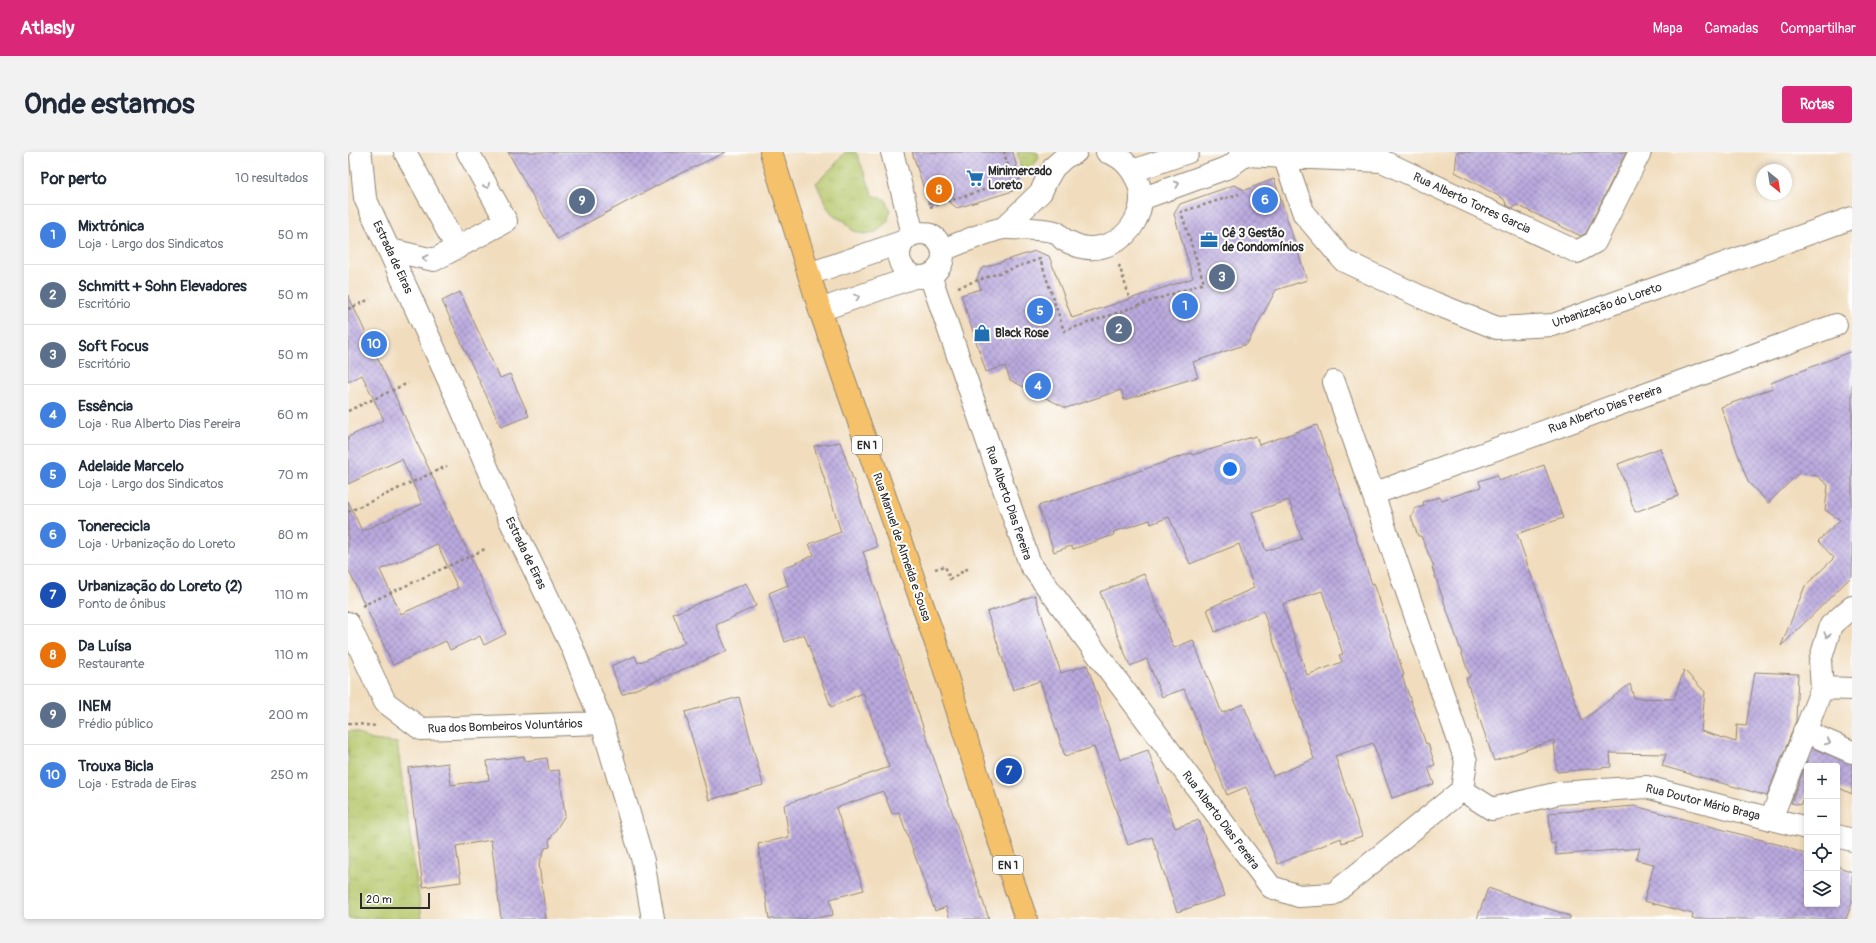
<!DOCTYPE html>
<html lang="pt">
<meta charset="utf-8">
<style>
body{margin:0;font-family:Pangolin,sans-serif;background:#f2f2f3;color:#1f2937}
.controls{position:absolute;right:12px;bottom:12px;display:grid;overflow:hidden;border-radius:4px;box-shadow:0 2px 6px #0003}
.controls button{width:36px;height:36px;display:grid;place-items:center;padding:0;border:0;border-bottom:1px solid #e0e1e3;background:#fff;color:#1f2937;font:20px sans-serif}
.compass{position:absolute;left:1408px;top:12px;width:36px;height:36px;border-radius:50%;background:#fff;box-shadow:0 2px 6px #0003;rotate:150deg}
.scale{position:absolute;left:12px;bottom:10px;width:70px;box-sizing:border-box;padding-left:4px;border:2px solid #2b2b2b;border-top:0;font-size:11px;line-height:14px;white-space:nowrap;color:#2b2b2b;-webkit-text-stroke:3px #fff;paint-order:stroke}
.you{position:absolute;left:882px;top:317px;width:14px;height:14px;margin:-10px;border:3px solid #fff;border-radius:50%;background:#1a73e8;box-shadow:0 0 0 6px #1a73e833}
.badge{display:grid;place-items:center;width:26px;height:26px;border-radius:50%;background:#db2777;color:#fff;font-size:13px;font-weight:700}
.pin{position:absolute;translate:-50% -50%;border:2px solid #fff;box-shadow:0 1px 4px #0006}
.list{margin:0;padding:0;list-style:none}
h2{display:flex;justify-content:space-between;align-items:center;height:52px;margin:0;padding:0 16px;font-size:17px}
h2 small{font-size:13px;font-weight:400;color:#747a83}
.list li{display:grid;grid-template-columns:26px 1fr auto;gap:12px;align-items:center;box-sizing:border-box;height:60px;padding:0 16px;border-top:1px solid #e0e1e3}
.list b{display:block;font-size:15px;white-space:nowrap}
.list p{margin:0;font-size:13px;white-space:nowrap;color:#747a83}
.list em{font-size:13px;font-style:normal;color:#747a83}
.icon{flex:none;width:22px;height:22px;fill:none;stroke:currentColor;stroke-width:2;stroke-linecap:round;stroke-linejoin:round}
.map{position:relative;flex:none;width:1504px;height:767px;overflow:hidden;border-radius:4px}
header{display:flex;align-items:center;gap:24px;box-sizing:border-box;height:56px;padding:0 20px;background:#db2777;color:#fff}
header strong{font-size:19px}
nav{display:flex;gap:22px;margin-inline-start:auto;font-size:14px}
.intro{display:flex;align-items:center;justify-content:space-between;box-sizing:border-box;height:96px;padding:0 24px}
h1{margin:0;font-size:28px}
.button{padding:10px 18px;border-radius:4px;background:#db2777;color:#fff;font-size:14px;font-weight:700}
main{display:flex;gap:24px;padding:0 24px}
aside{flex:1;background:#fff;border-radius:4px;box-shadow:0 2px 6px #0003}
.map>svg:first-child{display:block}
</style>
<header>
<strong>Atlasly</strong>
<nav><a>Mapa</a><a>Camadas</a><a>Compartilhar</a></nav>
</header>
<div class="intro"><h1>Onde estamos</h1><a class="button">Rotas</a></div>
<main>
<aside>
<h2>Por perto<small>10 resultados</small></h2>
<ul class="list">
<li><span class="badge" style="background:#3f7fe0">1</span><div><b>Mixtrónica</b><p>Loja · Largo dos Sindicatos</p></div><em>50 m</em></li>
<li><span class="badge" style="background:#5c6f8a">2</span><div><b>Schmitt + Sohn Elevadores</b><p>Escritório</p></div><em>50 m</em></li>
<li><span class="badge" style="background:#5c6f8a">3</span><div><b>Soft Focus</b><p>Escritório</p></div><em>50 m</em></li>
<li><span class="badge" style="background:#3f7fe0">4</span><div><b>Essência</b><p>Loja · Rua Alberto Dias Pereira</p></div><em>60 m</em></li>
<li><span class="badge" style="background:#3f7fe0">5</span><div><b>Adelaide Marcelo</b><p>Loja · Largo dos Sindicatos</p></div><em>70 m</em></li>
<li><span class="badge" style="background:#3f7fe0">6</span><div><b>Tonerecicla</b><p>Loja · Urbanização do Loreto</p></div><em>80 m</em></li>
<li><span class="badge" style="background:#1a4fb4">7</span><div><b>Urbanização do Loreto (2)</b><p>Ponto de ônibus</p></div><em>110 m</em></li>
<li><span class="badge" style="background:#e8710a">8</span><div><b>Da Luísa</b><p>Restaurante</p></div><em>110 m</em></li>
<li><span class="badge" style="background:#5c6f8a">9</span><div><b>INEM</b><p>Prédio público</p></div><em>200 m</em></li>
<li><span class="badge" style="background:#3f7fe0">10</span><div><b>Trouxa Bicla</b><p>Loja · Estrada de Eiras</p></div><em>250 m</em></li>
</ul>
</aside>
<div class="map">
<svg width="1504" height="767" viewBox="0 0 1504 767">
<defs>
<pattern id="grass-tufts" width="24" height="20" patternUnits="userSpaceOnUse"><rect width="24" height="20" fill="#b5c76a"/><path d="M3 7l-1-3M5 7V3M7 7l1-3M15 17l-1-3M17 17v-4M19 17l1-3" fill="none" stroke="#9cab5c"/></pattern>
<pattern id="building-cross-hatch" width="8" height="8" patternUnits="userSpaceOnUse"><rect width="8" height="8" fill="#baa9de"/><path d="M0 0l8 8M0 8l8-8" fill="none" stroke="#978ab4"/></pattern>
</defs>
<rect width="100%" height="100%" fill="#fff"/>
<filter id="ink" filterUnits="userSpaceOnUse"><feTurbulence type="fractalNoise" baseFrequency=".025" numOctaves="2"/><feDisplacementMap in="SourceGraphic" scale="8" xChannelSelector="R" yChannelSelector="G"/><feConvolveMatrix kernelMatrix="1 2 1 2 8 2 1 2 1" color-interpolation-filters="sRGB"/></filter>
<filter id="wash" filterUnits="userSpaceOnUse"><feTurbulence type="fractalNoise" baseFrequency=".012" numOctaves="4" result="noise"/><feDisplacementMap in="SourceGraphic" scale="16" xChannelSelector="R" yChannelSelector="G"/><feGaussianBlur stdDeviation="0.9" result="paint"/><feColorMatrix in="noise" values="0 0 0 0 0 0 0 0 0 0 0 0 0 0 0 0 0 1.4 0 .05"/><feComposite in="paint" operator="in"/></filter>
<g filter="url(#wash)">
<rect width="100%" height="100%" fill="#f1ddbd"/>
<!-- grass -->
<path fill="url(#grass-tufts)" stroke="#70794a" d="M497,0H508L525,43L538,48L542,59L539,71L528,80L515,82L504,78L497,69L487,65L479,55L468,31L486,14Z
M669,0H689L691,6L678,23L674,21Z
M0,579L7,580L24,588L49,591L74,767H0Z"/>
<g id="blocks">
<!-- building -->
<path fill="url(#building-cross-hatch)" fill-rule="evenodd" d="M160,0H378L329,23L209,87Z
M564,0H665L672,28L665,39L609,56L596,46L581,52Z
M1109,0H1278L1238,81L1233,84L1169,53L1164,56L1159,54L1156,47L1107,20Z
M926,27L959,128L928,138L899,192L845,210L850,225L776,248L773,238L718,256L662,228L657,214L638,220L613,143L633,137L629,126L634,116L687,99L701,104L724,166L845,126L826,62L832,52L886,33L897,38Z
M112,140L152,226L162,222L181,264L153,275L94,149Z
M0,143L158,482L136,493L132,484L102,498L98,489L45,513L0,417V349L14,379L74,352L54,307L0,332V285L36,268L14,223L0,230ZM89,392L110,436L53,462L32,418Z
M1504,199V424L1433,494L1457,434L1486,406L1470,389L1492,368L1477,358L1480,333L1469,324L1451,321L1420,351L1400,330L1373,255L1425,236L1423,231Z
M969,273L1024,432L1026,431L1056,523L1054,524L1078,592L1080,591L1087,613L1080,615L1086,632L1044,646L1025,591L987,604L1014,684L994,691L993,686L930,712L898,635L879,643L836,537L814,545L799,507L782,514L752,440L796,422L826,496L845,488L874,561L895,552L925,624L966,607L915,459L867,480L859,457L906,436L891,392L842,412L821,365L803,372L802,368L765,380L766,383L725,397L723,394L706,400L690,354L843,301L844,303L908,284L911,293ZM941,348L954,387L918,399L904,360ZM974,439L995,502L991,503L994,510L959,523L935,452Z
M492,290L529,395L515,400L641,767H602L598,755L587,759L551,660L544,662L535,639L488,656L516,738L482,747L485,763L460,767H421L410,692L441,685L436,653L541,615L515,541L483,555L456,482L437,490L421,441L440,433L434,417L466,403L461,392L493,380L466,294Z
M1312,296L1330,344L1287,360L1270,312Z
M1196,313L1215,366L1169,382L1234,569L1282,532L1286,546L1326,547L1336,518L1357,540L1353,579L1388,590L1389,573L1398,574L1407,520L1450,522L1448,569L1419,644L1314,614L1318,602L1262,601L1263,615L1209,620L1206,588L1146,609L1118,527L1122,525L1084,415H1086L1073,384H1070L1063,365L1066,361V357L1076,354L1075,350L1091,345L1094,348L1133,335L1131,329L1149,323L1151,329Z
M398,431L408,454L368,473L379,499L274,543L263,514L287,504L290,511L337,491L325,462Z
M687,443L713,521L739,513L772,608L800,598L827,676L851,668L877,744L829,760L804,685L780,693L746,595L717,604L692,529L665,538L639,460Z
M391,545L415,633L361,648L337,560Z
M1464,596L1504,612V642L1489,635V614H1459V637L1452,653L1443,651Z
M176,604L177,609L199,606L201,619L211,618L217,663L201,689L202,695L197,696L191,712L198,767H153L143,688L108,694L113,730L75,735L60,616L100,611L103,633L141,628L139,609Z
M1287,654L1436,694L1459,703V752H1489V714L1504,720V751L1498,767H1344L1345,762L1296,749L1306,712L1288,708L1292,696L1208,703L1207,691L1203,692L1201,661Z
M1140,736L1222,764V767H1129Z"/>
</g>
</g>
<g filter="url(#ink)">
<use href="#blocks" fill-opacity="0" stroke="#8e8474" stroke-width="1"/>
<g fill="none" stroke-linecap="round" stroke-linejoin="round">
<!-- minor casing -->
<g stroke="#8e8474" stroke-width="24">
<path id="minor" d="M57,0L109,96
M544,0L565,82
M892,0L897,3L1034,9L1229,100L1247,90L1292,0
M936,4L956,62L996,109L1086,151L1149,176L1205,173L1504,66
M13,5L17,46L108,244L161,366L224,495L254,571L295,709L305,767
M785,19L840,0
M793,47L881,15L897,3
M656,76L693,40L699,27L706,15L717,5L728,0
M551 103a22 22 0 1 1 44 0a22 22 0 1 1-44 0Z
M42,98L86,108L158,69L120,0
M595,98C607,93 648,76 658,76C667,76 700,77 707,80C710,81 713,85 716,88C720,90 726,92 730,94C752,101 777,89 787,69C794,56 795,41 789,28C783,15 773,4 759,0
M461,122L554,90
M582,123L682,412L923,735L951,744L985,742L1114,638L1118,609L986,230
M472,158L566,125
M1025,342L1488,173
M0,471L37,550L73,577L254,571
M1474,536L1504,537
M1456,579L1504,600
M1114,638L1144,657L1211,641L1298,635L1459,676
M1423,667L1474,536L1472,509L1483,473L1504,455
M1489,684L1504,688"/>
</g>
<!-- major casing -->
<g stroke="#8e8474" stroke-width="24">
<path id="major" d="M423,0L472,158L592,503L641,659L678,767"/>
</g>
<!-- path -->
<path stroke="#8e8474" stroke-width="2.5" stroke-dasharray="3 3" stroke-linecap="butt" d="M582,55L664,29L656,0
M771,113L782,147
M610,135L692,107L716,179L856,131L833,60L891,42
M0,157L22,147
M0,259L60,231
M0,360L99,314
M587,417L597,414L602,427L621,416
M14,454L137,397
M0,571L28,574"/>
<!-- minor -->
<use href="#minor" stroke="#fff" stroke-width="22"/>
<!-- major -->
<use href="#major" stroke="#f5c16b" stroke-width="22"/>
</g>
<!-- one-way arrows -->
<defs><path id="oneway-chevron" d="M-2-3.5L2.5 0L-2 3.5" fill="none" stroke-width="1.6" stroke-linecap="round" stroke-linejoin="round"/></defs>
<g stroke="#a0a0a0">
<use href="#oneway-chevron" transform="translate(829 32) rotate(-20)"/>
<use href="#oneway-chevron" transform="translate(139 34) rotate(61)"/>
<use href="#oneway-chevron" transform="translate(77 106) rotate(-167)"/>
<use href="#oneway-chevron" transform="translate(509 145) rotate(-20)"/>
<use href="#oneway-chevron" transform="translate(1479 483) rotate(107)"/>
<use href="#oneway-chevron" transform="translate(1480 590) rotate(24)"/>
</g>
</g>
<!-- icons -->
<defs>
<g id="supermarket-bare" transform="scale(1.38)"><path d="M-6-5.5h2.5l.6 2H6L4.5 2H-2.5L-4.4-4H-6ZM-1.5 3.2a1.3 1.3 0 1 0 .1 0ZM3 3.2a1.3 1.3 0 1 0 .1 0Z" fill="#1f6fb2" stroke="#fff" stroke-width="2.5" paint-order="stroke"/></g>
<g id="office-bare" transform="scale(1.38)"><path d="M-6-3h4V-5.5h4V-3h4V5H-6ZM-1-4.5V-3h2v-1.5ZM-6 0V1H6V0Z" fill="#1f6fb2" stroke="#fff" stroke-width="2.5" paint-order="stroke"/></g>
<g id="shop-bare" transform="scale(1.38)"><path d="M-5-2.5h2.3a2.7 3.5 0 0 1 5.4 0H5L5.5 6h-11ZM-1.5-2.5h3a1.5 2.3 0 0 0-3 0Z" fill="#1f6fb2" stroke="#fff" stroke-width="2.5" paint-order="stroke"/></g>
</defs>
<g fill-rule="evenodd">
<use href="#supermarket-bare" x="627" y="26"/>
<use href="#office-bare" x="861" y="88"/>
<use href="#shop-bare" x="634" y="181"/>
</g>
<g text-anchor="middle" stroke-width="4" stroke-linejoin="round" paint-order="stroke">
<!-- shield labels -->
<g fill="#fff" stroke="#6b6b6b" stroke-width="1">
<rect x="504" y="284" width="30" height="18" rx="3"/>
<rect x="645" y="704" width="30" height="18" rx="3"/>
</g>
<g font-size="11" font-weight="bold" fill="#2b2b2b">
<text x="519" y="297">EN 1</text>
<text x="660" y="717">EN 1</text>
</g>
<!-- poi labels -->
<g font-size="12" font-weight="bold" fill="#2b2b2b" stroke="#fff" text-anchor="start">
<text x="640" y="23">Minimercado<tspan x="640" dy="14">Loreto</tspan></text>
<text x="874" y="85">Cê 3 Gestão<tspan x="874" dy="14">de Condomínios</tspan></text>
<text x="647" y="185">Black Rose</text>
</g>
<!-- street labels -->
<g font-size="12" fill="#2b2b2b" stroke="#fff">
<text transform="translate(1124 51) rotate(25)" y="4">Rua Alberto Torres Garcia</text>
<text transform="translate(45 105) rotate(65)" y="4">Estrada de Eiras</text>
<text transform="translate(1259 153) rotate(-19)" y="4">Urbanização do Loreto</text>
<text transform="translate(1257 257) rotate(-20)" y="4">Rua Alberto Dias Pereira</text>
<text transform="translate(661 351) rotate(71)" y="4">Rua Alberto Dias Pereira</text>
<text transform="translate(554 395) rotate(71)" y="4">Rua Manuel de Almeida e Sousa</text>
<text transform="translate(178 401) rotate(64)" y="4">Estrada de Eiras</text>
<text transform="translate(157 574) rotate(-2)" y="4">Rua dos Bombeiros Voluntários</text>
<text transform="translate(1355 650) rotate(14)" y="4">Rua Doutor Mário Braga</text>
<text transform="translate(873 668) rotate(53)" y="4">Rua Alberto Dias Pereira</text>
</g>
</g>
</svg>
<div class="controls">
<button>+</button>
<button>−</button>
<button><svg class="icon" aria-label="locate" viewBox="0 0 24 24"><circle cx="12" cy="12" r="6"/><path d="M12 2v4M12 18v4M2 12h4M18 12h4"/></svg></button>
<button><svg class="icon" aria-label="layers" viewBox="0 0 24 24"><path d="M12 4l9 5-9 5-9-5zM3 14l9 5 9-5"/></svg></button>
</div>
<svg class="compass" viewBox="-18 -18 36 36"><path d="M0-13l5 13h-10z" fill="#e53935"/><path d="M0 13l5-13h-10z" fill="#747a83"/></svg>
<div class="scale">20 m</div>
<div class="you"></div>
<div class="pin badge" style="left:837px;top:154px;background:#3f7fe0">1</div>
<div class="pin badge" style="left:771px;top:177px;background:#5c6f8a">2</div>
<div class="pin badge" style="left:874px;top:125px;background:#5c6f8a">3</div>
<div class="pin badge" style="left:690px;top:234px;background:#3f7fe0">4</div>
<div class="pin badge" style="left:692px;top:159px;background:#3f7fe0">5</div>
<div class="pin badge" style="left:917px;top:48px;background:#3f7fe0">6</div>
<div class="pin badge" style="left:661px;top:619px;background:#1a4fb4">7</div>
<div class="pin badge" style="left:591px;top:38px;background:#e8710a">8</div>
<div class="pin badge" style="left:234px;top:49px;background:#5c6f8a">9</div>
<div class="pin badge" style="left:26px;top:192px;background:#3f7fe0">10</div>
</div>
</main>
